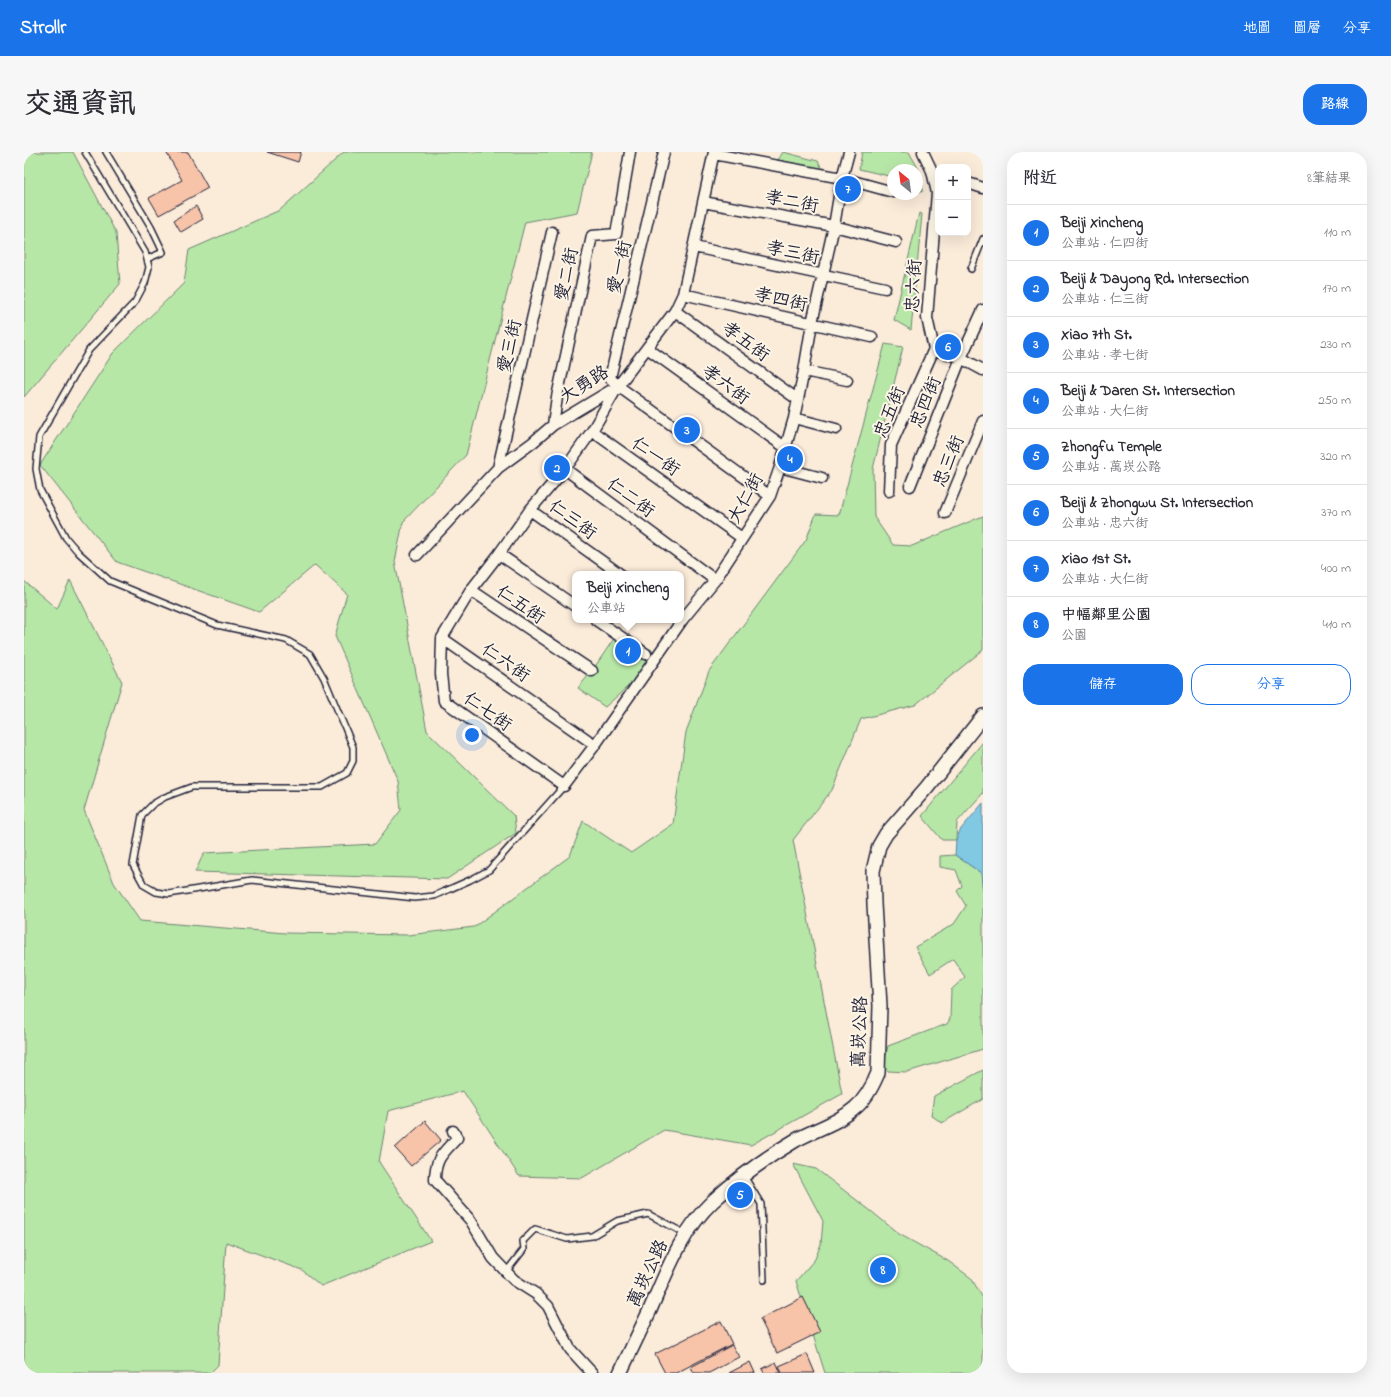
<!DOCTYPE html>
<html lang="zh-TW">
<meta charset="utf-8">
<style>
body{margin:0;font-family:"Indie Flower","LXGW WenKai TC",sans-serif;background:#f7f7f7;color:#2b2b33}
.controls{position:absolute;right:12px;top:12px;display:grid;overflow:hidden;border-radius:8px;box-shadow:0 4px 16px #0002}
.controls button{width:36px;height:36px;display:grid;place-items:center;padding:0;border:0;border-bottom:1px solid #e1e1e2;background:#fff;color:#2b2b33;font:20px sans-serif}
.compass{position:absolute;left:863px;top:12px;width:36px;height:36px;border-radius:50%;background:#fff;box-shadow:0 4px 16px #0002;rotate:331deg}
.you{position:absolute;left:448px;top:583px;width:14px;height:14px;margin:-10px;border:3px solid #fff;border-radius:50%;background:#1a73e8;box-shadow:0 0 0 6px #1a73e833}
.badge{display:grid;place-items:center;width:26px;height:26px;border-radius:50%;background:#1a73e8;color:#fff;font-size:13px;font-weight:700}
.pin{position:absolute;translate:-50% -50%;border:2px solid #fff;box-shadow:0 1px 4px #0006}
.popup{position:absolute;left:548px;top:419px;width:112px;height:52px;box-sizing:border-box;display:grid;place-content:center;border-radius:8px;background:#fff;filter:drop-shadow(0 1px 3px #0005);font-size:13px;white-space:nowrap;color:#7c7c81}
.popup b{font-size:15px;color:#2b2b33}
.popup::after{content:'';position:absolute;left:50%;top:100%;margin-left:-8px;border:8px solid transparent;border-top-color:#fff}
.list{margin:0;padding:0;list-style:none}
h2{display:flex;justify-content:space-between;align-items:center;height:52px;margin:0;padding:0 16px;font-size:17px}
h2 small{font-size:13px;font-weight:400;color:#7c7c81}
.list li{display:grid;grid-template-columns:26px 1fr auto;gap:12px;align-items:center;box-sizing:border-box;height:56px;padding:0 16px;border-top:1px solid #e1e1e2}
.list b{display:block;font-size:15px;white-space:nowrap}
.list p{margin:0;font-size:13px;white-space:nowrap;color:#7c7c81}
.list em{font-size:13px;font-style:normal;color:#7c7c81}
.actions{display:flex;gap:8px;padding:12px 16px}
.actions a{flex:1;padding:9px 0;border:1px solid #1a73e8;border-radius:16px;text-align:center;font-size:14px;color:#1a73e8}
.actions .main{background:#1a73e8;color:#fff}
.map{position:relative;flex:none;width:959px;height:1221px;overflow:hidden;border-radius:16px}
header{display:flex;align-items:center;gap:24px;box-sizing:border-box;height:56px;padding:0 20px;background:#1a73e8;color:#fff}
header strong{font-size:19px}
nav{display:flex;gap:22px;margin-inline-start:auto;font-size:14px}
.intro{display:flex;align-items:center;justify-content:space-between;box-sizing:border-box;height:96px;padding:0 24px}
h1{margin:0;font-size:28px}
.button{padding:10px 18px;border-radius:16px;background:#1a73e8;color:#fff;font-size:14px;font-weight:700}
main{display:flex;gap:24px;padding:0 24px}
aside{flex:1;background:#fff;border-radius:16px;box-shadow:0 4px 16px #0002}
.map>svg:first-child{display:block}
</style>
<header>
<strong>Strollr</strong>
<nav><a>地圖</a><a>圖層</a><a>分享</a></nav>
</header>
<div class="intro"><h1>交通資訊</h1><a class="button">路線</a></div>
<main>
<div class="map">
<svg width="959" height="1221" viewBox="0 0 959 1221">
<rect width="100%" height="100%" fill="#fbebd9"/>
<filter id="ink" filterUnits="userSpaceOnUse"><feTurbulence type="fractalNoise" baseFrequency=".025" numOctaves="2"/><feDisplacementMap in="SourceGraphic" scale="8" xChannelSelector="R" yChannelSelector="G"/><feConvolveMatrix kernelMatrix="1 2 1 2 8 2 1 2 1" color-interpolation-filters="sRGB"/></filter>
<g filter="url(#ink)">
<!-- green -->
<path fill="#b7e7a7" stroke="#6c8471" d="M0,0H49L92,81L96,132L0,245Z
M320,0H568L553,60L501,70L442,303L379,370L371,410L403,579L490,664L492,681L423,727L171,720L180,701L351,692L377,658L374,629L311,484L323,442L291,413L235,460L93,410L16,313L89,201L160,131L165,98L256,58Z
M759,0L794,9L799,18L754,8Z
M838,0H885C893,15 901,23 898,40L893,39V18H869V25L835,17Z
M895,61L898,62L887,178L870,168Z
M861,192L879,195L849,317L850,365L869,393L888,394L959,364V498L891,553L837,567L808,638L769,688L818,942L727,993L640,978L558,1026L495,1024L439,939L364,959L355,1010L407,1089L297,1134L278,1118L202,1090L194,1213L186,1221H0V429L33,457L46,428L98,530L60,658L90,731L116,769L261,781L384,783L450,775L546,704L559,669L607,701L649,672L662,580L685,519L782,388L792,362L815,363Z
M593,482L639,503L581,555L554,536L568,519Z
M959,590V641L933,670L932,688H918L898,664Z
M931,703L957,721L959,740V897L883,920L864,919L859,914L864,894L923,872L926,867L927,838L941,825L929,807L906,822L891,795L930,772L942,754L933,739L938,734L932,718L916,715V704Z
M959,918V947L918,971L907,963L910,944Z
M769,1012L792,1017L847,1059L875,1082L924,1109L947,1126L959,1146V1221H801L772,1129L791,1107L797,1092L799,1069Z"/>
<!-- water -->
<path fill="#81c8e2" stroke="#5b869f" d="M959,651V740L957,721L931,703L932,688L937,677Z"/>
<!-- building -->
<path fill="#f7c3a9" stroke="#22223b" d="M142,0H164L184,36L135,63L125,46L158,28Z
M243,0H277L274,10Z
M172,54L179,67L157,80L150,68Z
M401,969L417,988L387,1014L371,996Z
M779,1145L796,1180L753,1201L736,1167Z
M697,1169L708,1192L652,1221H641L631,1202Z
M708,1193L715,1205L685,1221H670L667,1215Z
M783,1202L791,1221H758L755,1214Z
M726,1210L731,1221H705Z
M752,1210L757,1221H740L738,1217Z"/>
<g fill="none" stroke-linecap="round" stroke-linejoin="round">
<!-- service casing -->
<g stroke="#22223b" stroke-width="8">
<path id="service" d="M61,0L121,100L125,115L121,131L111,150L65,198L15,285L12,317L16,338L42,386L55,401L86,429L193,473L262,488L286,502L300,526L329,595V609L323,621L298,635H168L141,645L129,652L118,663L109,713L120,733L132,740L145,742L228,728L391,746L410,744L446,728L465,718L540,634
M82,0L127,75L139,100L123,107
M947,117L959,87
M720,1024L737,1052L740,1128
M482,1120L500,1097L499,1089L511,1077L543,1087L568,1084L593,1069L624,1062L662,1082"/>
</g>
<!-- minor casing -->
<g stroke="#22223b" stroke-width="13">
<path id="minor" d="M640,0L586,226L594,234L746,344
M899,0L908,19L913,41L903,166L910,197L937,206L959,218
M690,2L818,26L869,40
M944,31L959,36
M679,50L810,74L872,90
M670,95L861,136
M659,142L848,185
M651,159L773,247
M623,196L762,296
M780,219L823,228
M594,234L568,279L541,317L506,358L475,402L447,438L418,486L417,522L420,549L540,634L571,593L659,467L691,428L746,344L756,315L770,266L780,219L788,171L810,74L818,26L825,0
M770,266L812,277
M529,273L533,245L568,84L592,82L606,0
M568,279L718,386
M756,315L798,326
M474,316L528,80
M541,317L691,428
M886,334L937,206L959,158
M865,339L867,293L910,197
M506,358L596,422
M921,361L959,269
M475,402L551,454
M393,403L474,316L508,291L529,273L594,234L651,159L659,142L690,0
M447,438L568,519
M572,468L622,502
M418,486L571,593
M429,979L433,986C419,1001 411,1006 411,1028L447,1069L469,1106L490,1128L512,1142L524,1154L546,1197L568,1221"/>
</g>
<!-- tertiary casing -->
<g stroke="#22223b" stroke-width="16">
<path id="tertiary" d="M596,1221C606,1200 616,1179 626,1158C643,1119 658,1078 689,1049C714,1026 743,1005 772,988C792,977 814,971 831,956C841,948 849,933 854,921L856,854L850,752L849,719L855,694L862,682L903,635L959,564"/>
</g>
<!-- service -->
<use href="#service" stroke="#fcf5e5" stroke-width="5"/>
<!-- minor -->
<use href="#minor" stroke="#fcf5e5" stroke-width="10"/>
<!-- tertiary -->
<use href="#tertiary" stroke="#fcf5e5" stroke-width="13"/>
</g>
</g>
<g text-anchor="middle" stroke-width="4" stroke-linejoin="round" paint-order="stroke">
<!-- street labels -->
<g font-size="18" fill="#22223b" stroke="#fcf5e5">
<text transform="translate(768 49) rotate(11)" y="6">孝二街</text>
<text transform="translate(769 100) rotate(12)" y="6">孝三街</text>
<text transform="translate(595 115) rotate(-77)" y="6">愛一街</text>
<text transform="translate(542 122) rotate(-78)" y="6">愛二街</text>
<text transform="translate(889 134) rotate(-87)" y="6">忠六街</text>
<text transform="translate(757 147) rotate(13)" y="6">孝四街</text>
<text transform="translate(722 189) rotate(36)" y="6">孝五街</text>
<text transform="translate(485 194) rotate(-77)" y="6">愛三街</text>
<text transform="translate(560 232) rotate(-33)" y="6">大勇路</text>
<text transform="translate(702 232) rotate(36)" y="6">孝六街</text>
<text transform="translate(901 250) rotate(-68)" y="6">忠四街</text>
<text transform="translate(865 260) rotate(-68)" y="6">忠五街</text>
<text transform="translate(632 304) rotate(35)" y="6">仁一街</text>
<text transform="translate(924 309) rotate(-68)" y="6">忠三街</text>
<text transform="translate(607 345) rotate(36)" y="6">仁二街</text>
<text transform="translate(721 346) rotate(-61)" y="6">大仁街</text>
<text transform="translate(549 367) rotate(36)" y="6">仁三街</text>
<text transform="translate(497 452) rotate(34)" y="6">仁五街</text>
<text transform="translate(482 510) rotate(35)" y="6">仁六街</text>
<text transform="translate(464 559) rotate(35)" y="6">仁七街</text>
<text transform="translate(835 880) rotate(-88)" y="6">萬崁公路</text>
<text transform="translate(623 1121) rotate(-65)" y="6">萬崁公路</text>
</g>
</g>
</svg>
<div class="controls">
<button>+</button>
<button>−</button>
</div>
<svg class="compass" viewBox="-18 -18 36 36"><path d="M0-13l5 13h-10z" fill="#e53935"/><path d="M0 13l5-13h-10z" fill="#7c7c81"/></svg>
<div class="you"></div>
<div class="pin badge" style="left:604px;top:499px">1</div>
<div class="popup"><b>Beiji Xincheng</b>公車站</div>
<div class="pin badge" style="left:533px;top:316px">2</div>
<div class="pin badge" style="left:663px;top:278px">3</div>
<div class="pin badge" style="left:766px;top:307px">4</div>
<div class="pin badge" style="left:716px;top:1043px">5</div>
<div class="pin badge" style="left:924px;top:195px">6</div>
<div class="pin badge" style="left:824px;top:37px">7</div>
<div class="pin badge" style="left:859px;top:1118px">8</div>
</div>
<aside>
<h2>附近<small>8筆結果</small></h2>
<ul class="list">
<li><span class="badge">1</span><div><b>Beiji Xincheng</b><p>公車站 · 仁四街</p></div><em>110 m</em></li>
<li><span class="badge">2</span><div><b>Beiji &amp; Dayong Rd. Intersection</b><p>公車站 · 仁三街</p></div><em>170 m</em></li>
<li><span class="badge">3</span><div><b>Xiao 7th St.</b><p>公車站 · 孝七街</p></div><em>230 m</em></li>
<li><span class="badge">4</span><div><b>Beiji &amp; Daren St. Intersection</b><p>公車站 · 大仁街</p></div><em>250 m</em></li>
<li><span class="badge">5</span><div><b>Zhongfu Temple</b><p>公車站 · 萬崁公路</p></div><em>320 m</em></li>
<li><span class="badge">6</span><div><b>Beiji &amp; Zhongwu St. Intersection</b><p>公車站 · 忠六街</p></div><em>370 m</em></li>
<li><span class="badge">7</span><div><b>Xiao 1st St.</b><p>公車站 · 大仁街</p></div><em>400 m</em></li>
<li><span class="badge">8</span><div><b>中幅鄰里公園</b><p>公園</p></div><em>410 m</em></li>
</ul>
<div class="actions"><a class="main">儲存</a><a>分享</a></div>
</aside>
</main>
